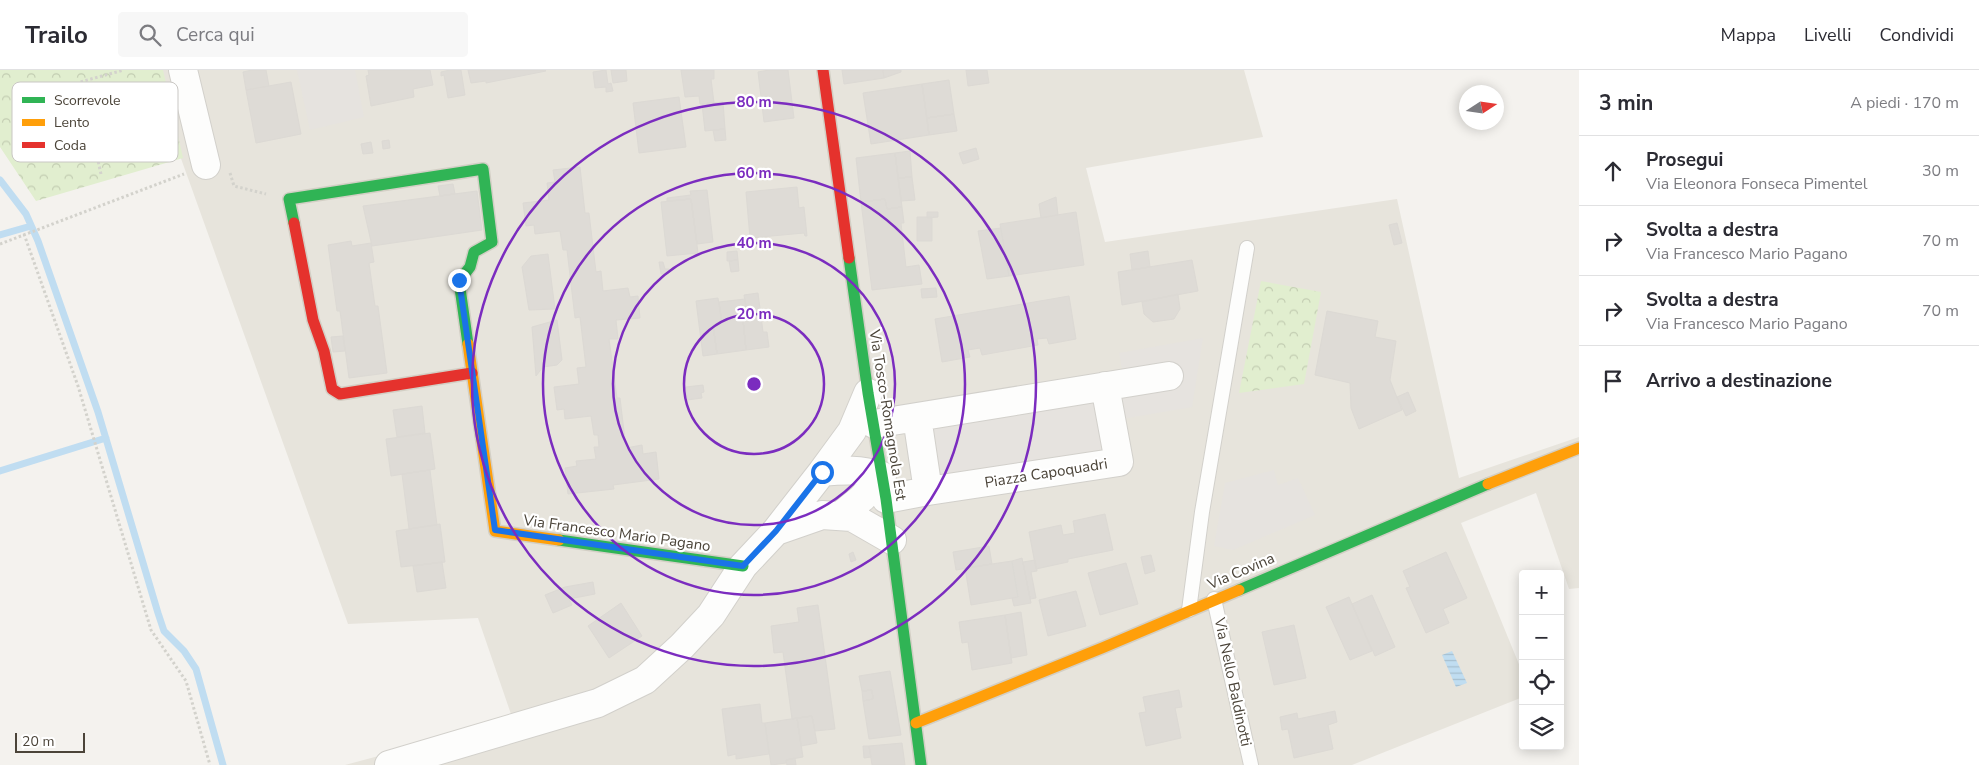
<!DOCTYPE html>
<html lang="it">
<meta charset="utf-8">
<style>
body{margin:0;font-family:"Nunito Sans",sans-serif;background:#f7f7f7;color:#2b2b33}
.controls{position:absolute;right:15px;bottom:15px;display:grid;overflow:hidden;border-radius:5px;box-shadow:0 2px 12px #0003}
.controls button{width:45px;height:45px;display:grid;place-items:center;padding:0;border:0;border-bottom:1px solid #e1e1e2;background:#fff;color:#2b2b33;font:25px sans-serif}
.compass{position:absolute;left:1459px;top:15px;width:45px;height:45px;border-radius:50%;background:#fff;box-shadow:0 2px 12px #0003;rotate:78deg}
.scale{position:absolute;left:15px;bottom:12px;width:70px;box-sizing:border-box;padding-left:5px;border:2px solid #4b4439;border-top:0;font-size:14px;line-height:18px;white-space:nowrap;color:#4b4439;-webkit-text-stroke:4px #fff;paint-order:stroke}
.stop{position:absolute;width:15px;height:15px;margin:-11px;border:4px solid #1a73e8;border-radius:50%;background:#fff}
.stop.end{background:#1a73e8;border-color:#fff;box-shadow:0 1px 5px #0008}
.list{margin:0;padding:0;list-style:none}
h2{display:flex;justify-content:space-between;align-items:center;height:65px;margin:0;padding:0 20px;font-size:21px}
h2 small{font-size:16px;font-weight:400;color:#7c7c81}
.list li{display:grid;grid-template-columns:32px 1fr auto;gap:15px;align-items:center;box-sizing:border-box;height:70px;padding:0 20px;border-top:1px solid #e1e1e2}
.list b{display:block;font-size:19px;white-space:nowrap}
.list p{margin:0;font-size:16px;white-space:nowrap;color:#7c7c81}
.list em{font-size:16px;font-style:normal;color:#7c7c81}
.icon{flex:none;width:28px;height:28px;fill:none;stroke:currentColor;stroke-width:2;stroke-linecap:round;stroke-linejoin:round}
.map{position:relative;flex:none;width:1579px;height:695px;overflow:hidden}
header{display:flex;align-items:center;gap:30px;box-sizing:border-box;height:70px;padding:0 25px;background:#fff;border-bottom:1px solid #e1e1e2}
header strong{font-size:24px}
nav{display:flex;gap:28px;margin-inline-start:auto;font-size:18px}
.search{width:350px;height:45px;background:#f7f7f7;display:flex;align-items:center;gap:12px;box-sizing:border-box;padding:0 18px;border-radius:5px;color:#7c7c81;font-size:19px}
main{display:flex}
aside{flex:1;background:#fff}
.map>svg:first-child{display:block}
</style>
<header>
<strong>Trailo</strong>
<div class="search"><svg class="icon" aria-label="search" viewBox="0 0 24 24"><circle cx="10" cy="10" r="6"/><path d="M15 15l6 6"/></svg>Cerca qui</div>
<nav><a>Mappa</a><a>Livelli</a><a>Condividi</a></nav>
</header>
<main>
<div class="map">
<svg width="1579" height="695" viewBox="0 0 1579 695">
<defs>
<pattern id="park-crowns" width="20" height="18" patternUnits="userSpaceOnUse" patternTransform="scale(1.25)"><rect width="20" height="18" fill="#e1eecf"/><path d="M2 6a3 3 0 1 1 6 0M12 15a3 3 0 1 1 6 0" fill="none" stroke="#c3cdb2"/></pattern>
<pattern id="water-rules" width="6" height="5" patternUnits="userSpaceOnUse" patternTransform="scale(1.25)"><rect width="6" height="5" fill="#c0ddf1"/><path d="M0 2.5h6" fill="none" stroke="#a6bfcf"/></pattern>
</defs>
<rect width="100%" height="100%" fill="#f4f2ee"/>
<!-- residential -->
<path fill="#e7e4dc" d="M0,0H1244L1263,67L1086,98L1105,172L1397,129L1459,408L1579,367V518L1569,519L1536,423L1461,453L1523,604V627L1352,695H345L513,650L478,548L348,554L155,16Z"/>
<!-- park -->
<path fill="url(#park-crowns)" d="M0,0H163L183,88L36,131L0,77Z
M1261,211L1321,222L1304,314L1239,323Z"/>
<!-- parking -->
<path fill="#e6e3df" d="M297,0H355L364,47L310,60Z
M1203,268L1192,337L1122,349L1131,400L923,437L906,344L1123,305L1119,283Z
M1274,400L1278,415L1298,408L1315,445L1233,480L1214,476L1225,413Z"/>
<!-- water -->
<path fill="url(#water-rules)" d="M1452,581L1467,613L1456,617L1442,585Z"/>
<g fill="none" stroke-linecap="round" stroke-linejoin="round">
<!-- stream -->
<path stroke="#c0ddf1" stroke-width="7" d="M0,110L26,144L38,171L98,342L158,543L164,561L184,581L196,599L223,695
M0,165L31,156
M0,401L106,368"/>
</g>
<!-- building -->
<path fill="#dedbd6" stroke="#dcd9d4" d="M252,0H266L269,16L246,20L243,2Z
M368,0H430L433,15L413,19L414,27L371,36L366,6L369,5Z
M450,0H461L465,25L448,28L444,5L441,6V2Z
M468,0H545L546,1L486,13V11L471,13Z
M606,0L608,14L611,13L613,21L606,22V17L595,18L593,2Z
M611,0H626L627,11L613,13Z
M681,0H714V9H711L714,33L700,34L699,26L685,27Z
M769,0H788L794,48L764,52L758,2Z
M842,0H883L884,8L844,14Z
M883,0H901V2L884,8Z
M966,0H987L989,13L968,16Z
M949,10L954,44L927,48L922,14Z
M291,12L301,64L256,73L246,20Z
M922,14L929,65L871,74L863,23Z
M679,27L686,77L639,83L633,33Z
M723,32L725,59L705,61L702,34Z
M954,44L957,61L929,65L927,48Z
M725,59L726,70L715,71L713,60Z
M389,70L390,78L383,79L382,71Z
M371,72L373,83L363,84L361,74Z
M976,78L979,89L963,94L959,83Z
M910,81L912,107L898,108L895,83Z
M895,83L902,137L887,139L885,129L861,132L856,88Z
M580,97L585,143H589L596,202L601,201L603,221L628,218L630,227L638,226L640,248L616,250L618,269H609L617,328H620L626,378L642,375L643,384L656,382L659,409L613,415L614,419L568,424L565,398L577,396L576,391L596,389L594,377H599L598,365H594L591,346L565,349L564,339L557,340L554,317L579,314L577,298L586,297L580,247L575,248L567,180H563L560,161L535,164L534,155L526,156L523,133L549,130L547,113L555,112L553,100Z
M912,107L915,130L901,131L898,108Z
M453,114L455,124L440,126L438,116Z
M797,117L799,138L804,137L807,166H805L804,163L750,168L746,122Z
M707,120L713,172L697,174L691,129L667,131V128L691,125L690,121Z
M477,121L482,160L372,176L363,136Z
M1056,127L1058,145L1041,148L1039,134Z
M691,129L698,183L667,186L661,132Z
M885,129L887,139L902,137L904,153H901L906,197L919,195L922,214L872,220L861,132Z
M927,142H938V147L927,148Z
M1076,142L1084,195L1009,206L1000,154Z
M917,147H932V171H917Z
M1397,153L1402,173L1394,175L1389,155Z
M1001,158L1009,206L987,209L978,161Z
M351,171L352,176L371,173L374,192L369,193L375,236H378L387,303L349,308L340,241H337L328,175Z
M737,181L738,190L727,191V182Z
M1148,181L1150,197L1132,200L1130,184Z
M548,184L555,239L529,240L522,197L531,186Z
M738,190L739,201L731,202L729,191Z
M1192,190L1198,221L1122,235L1118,202Z
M659,192H663L665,199H669V203L661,204Z
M936,218L937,227L922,228L921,219Z
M758,223L763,262H767L769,277L746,280L743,250H748L744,225Z
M1178,224L1180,239L1174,249L1153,252L1144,244L1142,232Z
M1069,226L1076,269L1049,274L1047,268L1037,269L1038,275L982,285L980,278L968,280L970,287L942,292L935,249Z
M718,228L722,253L713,255L717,284L703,286L696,231Z
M745,229L748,250H743L746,280L717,284L713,255L722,253L719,232Z
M1327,241L1378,251L1375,267L1396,271L1390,310L1402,340L1359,359L1351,338L1350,313L1315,305Z
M557,250L562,290L557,295L543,297L536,306L532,257Z
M343,266L345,281L333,282L331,267Z
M703,315L704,322L701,323L702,328L687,330L686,317Z
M1408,322L1416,341L1406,346L1397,327Z
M422,336L425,363L397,367L393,340Z
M430,363L435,399L391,406L386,369Z
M430,400L437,455L409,459L402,404Z
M1105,444L1113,480L1068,489V492L1036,499L1029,462L1061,455L1063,465L1075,463L1073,451Z
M440,454L445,492L401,497L396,461Z
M989,476L992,494L956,500L953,482Z
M853,482L856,490L851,492L849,484Z
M1446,482L1467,528L1443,539L1449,553L1426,563L1406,518L1410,517L1403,501Z
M1151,485L1155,501L1145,504L1141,487Z
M1022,488L1031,533L1014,536L1012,528L1018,527L1012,491Z
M1035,490L1037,501L1031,502L1036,528L1030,529L1023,492Z
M1012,491L1018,527L971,535L965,498Z
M442,492L446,518L417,522L413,496Z
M1126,493L1138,534L1100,545L1088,503Z
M593,512L595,524L569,529L572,535L553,543L545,525L565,517Z
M1076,521L1086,556L1048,566L1039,530Z
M1372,525L1395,577L1375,586L1352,534Z
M1349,527L1372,581L1350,590L1326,537Z
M621,533L642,566L609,588L588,556Z
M818,535L835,659L815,661L812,646L792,649L783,582L774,583L771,556L799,552L797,538Z
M1021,542L1027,585L1011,588L1005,545Z
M1005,545L1012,593L972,600L968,572L962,573L959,552Z
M1294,555L1306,608L1274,615L1262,562Z
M890,601L901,665L869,669L863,631L873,629L872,620L862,621L859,606Z
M872,620L873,629L863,631L862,621Z
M1179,620L1182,637L1175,638L1181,668L1146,676L1139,643L1146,642L1143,627Z
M760,634L762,653H765L769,684L736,689V684L728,686L722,639Z
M1335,641L1337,652L1328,655L1333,679L1294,688L1288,659L1282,660L1280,647L1297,643L1298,649Z
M812,646L817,673L801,676L797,648Z
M797,648L803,687L786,690V693L771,695L765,653Z
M902,673L905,695H872L869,676Z
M863,676H869L871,687L864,688Z
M795,688L796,695H787L786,690Z"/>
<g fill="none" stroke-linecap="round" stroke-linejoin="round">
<!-- lane casing -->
<g stroke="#d2d0cb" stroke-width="16">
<path id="lane" d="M1214,529L1251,695
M1189,540L1202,442L1247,178"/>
</g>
<!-- street casing -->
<g stroke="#d2d0cb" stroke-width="30">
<path id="street" d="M183,0L206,95
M917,347L928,421
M874,354L1169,306
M822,402C845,400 859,399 882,406L862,428L840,446
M886,429L928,421L1119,392L1105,316
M776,461L822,445L852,447L892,470
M389,695L598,633L645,610L682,576L711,545L743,496L776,461L822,402L852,361L868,323"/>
</g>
<!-- fast casing -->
<g stroke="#d3cfc5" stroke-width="14">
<path id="fast" d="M294,153L289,129L483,99L492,172L474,182L470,197L459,211L468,274
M849,188L868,323L886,429L921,695
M559,470L743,496
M1239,520L1488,414"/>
</g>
<!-- slow casing -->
<g stroke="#d3cfc5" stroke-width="14">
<path id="slow" d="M468,274L495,461L559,470
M1488,414L1579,378
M916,653L1102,578L1239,520"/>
</g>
<!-- jam casing -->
<g stroke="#d3cfc5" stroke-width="14">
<path id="jam" d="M823,0L849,188
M294,153L313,250L324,281L332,319L340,324L472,303"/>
</g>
<!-- path -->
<path stroke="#d3d2cc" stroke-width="3" stroke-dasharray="2.5 2.5" stroke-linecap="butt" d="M230,103L234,116L266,124
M101,104L80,12L124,0
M24,164L78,316L151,560L186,611L210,695
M0,174L184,104"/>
<!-- lane -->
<use href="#lane" stroke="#fdfdfc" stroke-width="14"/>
<!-- street -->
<use href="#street" stroke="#fdfdfc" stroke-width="28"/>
<!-- fast -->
<use href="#fast" stroke="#30b455" stroke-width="11"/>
<!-- slow -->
<use href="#slow" stroke="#ff9f0a" stroke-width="11"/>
<!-- jam -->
<use href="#jam" stroke="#e5322d" stroke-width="11"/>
</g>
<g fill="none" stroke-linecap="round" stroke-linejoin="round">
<!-- route -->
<path stroke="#1a73e8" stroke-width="6" d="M459,210L495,460L743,496L776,461L822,402"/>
</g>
<!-- distance rings -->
<g fill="none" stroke="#7b2cbf" stroke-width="2.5">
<circle cx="754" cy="314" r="70"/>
<circle cx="754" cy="314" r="141"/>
<circle cx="754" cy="314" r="211"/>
<circle cx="754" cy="314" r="282"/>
</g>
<g text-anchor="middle" stroke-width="4.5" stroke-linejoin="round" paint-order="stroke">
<!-- street labels -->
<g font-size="15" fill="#4b4439" stroke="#fff">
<text transform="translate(888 345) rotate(81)" y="5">Via Tosco-Romagnola Est</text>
<text transform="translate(1046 403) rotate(-9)" y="5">Piazza Capoquadri</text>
<text transform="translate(617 463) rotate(8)" y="5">Via Francesco Mario Pagano</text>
<text transform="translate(1241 501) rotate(-23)" y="5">Via Covina</text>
<text transform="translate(1233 612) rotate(78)" y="5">Via Nello Baldinotti</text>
</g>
</g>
<!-- legend -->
<rect x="12" y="12" width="166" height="80" rx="8" fill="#fff" stroke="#c9c7c4" stroke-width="1"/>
<rect x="22" y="27" width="23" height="6" fill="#30b455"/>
<rect x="22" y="49" width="23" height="7" fill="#ff9f0a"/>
<rect x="22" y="72" width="23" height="6" fill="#e5322d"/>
<g font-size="14" fill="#4b4439">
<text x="54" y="35">Scorrevole</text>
<text x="54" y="57">Lento</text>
<text x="54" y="80">Coda</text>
</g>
<circle cx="754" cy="314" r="8" fill="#7b2cbf" stroke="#fff" stroke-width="2.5"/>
<g font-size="15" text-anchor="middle" font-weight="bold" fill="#7b2cbf" stroke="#fff" stroke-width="4.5" stroke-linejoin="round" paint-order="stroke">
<text x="754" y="37">80 m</text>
<text x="754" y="108">60 m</text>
<text x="754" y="178">40 m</text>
<text x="754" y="249">20 m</text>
</g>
</svg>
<div class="controls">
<button>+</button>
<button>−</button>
<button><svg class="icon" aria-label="locate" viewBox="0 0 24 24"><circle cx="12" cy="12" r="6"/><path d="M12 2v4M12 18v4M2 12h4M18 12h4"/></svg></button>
<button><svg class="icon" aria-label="layers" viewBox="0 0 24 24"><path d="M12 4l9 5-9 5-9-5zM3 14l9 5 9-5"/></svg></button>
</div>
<svg class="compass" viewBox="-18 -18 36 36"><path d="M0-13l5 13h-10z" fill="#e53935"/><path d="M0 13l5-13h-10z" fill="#7c7c81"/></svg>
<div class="scale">20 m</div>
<div class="stop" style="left:822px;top:402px"></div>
<div class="stop end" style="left:459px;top:210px"></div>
</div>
<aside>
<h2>3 min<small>A piedi · 170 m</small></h2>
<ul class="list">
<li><svg class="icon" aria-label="ahead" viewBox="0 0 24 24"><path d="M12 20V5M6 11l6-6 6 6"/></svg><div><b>Prosegui</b><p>Via Eleonora Fonseca Pimentel</p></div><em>30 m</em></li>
<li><svg class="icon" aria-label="right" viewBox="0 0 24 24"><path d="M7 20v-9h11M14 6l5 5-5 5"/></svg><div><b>Svolta a destra</b><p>Via Francesco Mario Pagano</p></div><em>70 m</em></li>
<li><svg class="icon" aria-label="right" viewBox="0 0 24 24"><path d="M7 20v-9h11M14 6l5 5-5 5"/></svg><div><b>Svolta a destra</b><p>Via Francesco Mario Pagano</p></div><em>70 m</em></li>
<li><svg class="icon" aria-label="arrive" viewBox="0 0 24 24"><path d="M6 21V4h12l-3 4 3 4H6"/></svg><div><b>Arrivo a destinazione</b></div></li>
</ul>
</aside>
</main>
